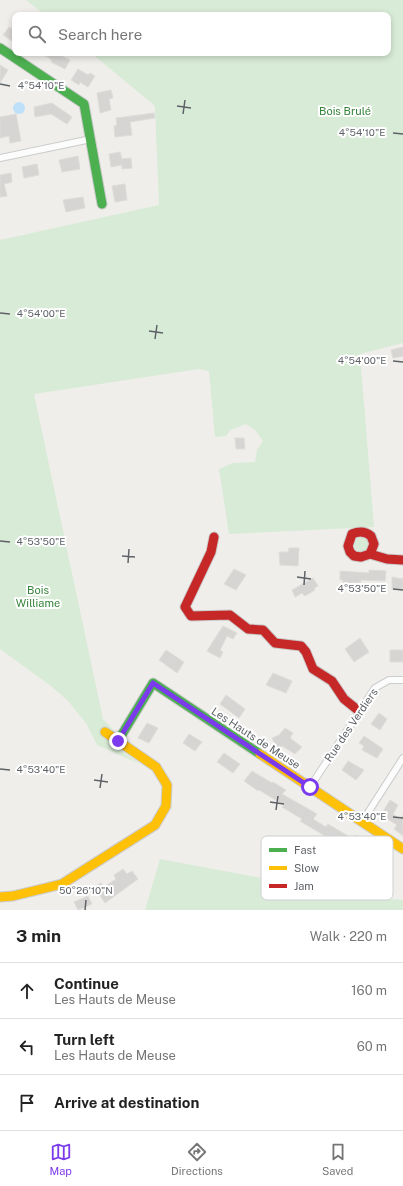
<!DOCTYPE html>
<meta charset="utf-8">
<style>
body{margin:0;font-family:"Public Sans",sans-serif;background:#f2f2f2;color:#222}
.stop{position:absolute;width:12px;height:12px;margin:-9px;border:3px solid #7c3aed;border-radius:50%;background:#fff}
.stop.end{background:#7c3aed;border-color:#fff;box-shadow:0 1px 4px #0008}
.list{margin:0;padding:0;list-style:none}
h2{display:flex;justify-content:space-between;align-items:center;height:52px;margin:0;padding:0 16px;font-size:17px}
h2 small{font-size:13px;font-weight:400;color:#767676}
.list li{display:grid;grid-template-columns:26px 1fr auto;gap:12px;align-items:center;box-sizing:border-box;height:56px;padding:0 16px;border-top:1px solid #e0e0e0}
.list b{display:block;font-size:15px;white-space:nowrap}
.list p{margin:0;font-size:13px;white-space:nowrap;color:#767676}
.list em{font-size:13px;font-style:normal;color:#767676}
.icon{flex:none;width:22px;height:22px;fill:none;stroke:currentColor;stroke-width:2;stroke-linecap:round;stroke-linejoin:round}
.map{position:relative;flex:none;width:403px;height:910px;overflow:hidden}
.search{position:absolute;background:#fff;box-shadow:0 2px 6px #0003;left:12px;right:12px;top:12px;height:44px;display:flex;align-items:center;gap:10px;box-sizing:border-box;padding:0 14px;border-radius:8px;color:#767676;font-size:15px}
.sheet{height:220px;background:#fff}
nav{display:flex;justify-content:space-around;align-items:center;box-sizing:border-box;height:56px;border-top:1px solid #e0e0e0;background:#fff;font-size:11px;color:#767676}
nav a{display:grid;justify-items:center;gap:2px}
nav .on{color:#7c3aed}
.map>svg:first-child{display:block}
</style>
<div class="map">
<svg width="403" height="910" viewBox="0 0 403 910">
<rect width="100%" height="100%" fill="#efeeea"/>
<!-- green -->
<path fill="#d8ebd6" d="M26,0H403V343L360,354L374,527L229,534L219,469L233,463L255,462L257,450L263,441L256,431L246,424L230,430L226,436L215,437L209,371L199,369L34,394L103,719L115,732L109,742L140,764L97,745L86,723L68,701L51,686L0,649V240L159,205L155,106L91,53H388V15H45Z
M354 544a8 8 0 1 1 16 0a8 8 0 1 1-16 0Z
M160,859L267,879L290,887L345,896L403,900V910H145Z"/>
<!-- water -->
<path fill="#bfe0f9" d="M13 108a6 6 0 1 1 12 0a6 6 0 1 1-12 0Z"/>
<!-- building -->
<path fill="#d6d5d3" stroke="#deddd9" d="M9,27L15,31V43L3,35Z
M41,53H56L70,60L65,69L51,62L52,60Z
M0,65L8,70L0,83Z
M78,69L88,75L90,73L95,76L88,87L80,82L79,85L71,80Z
M111,90L113,98L109,99L111,110L100,113L97,93Z
M52,103L72,117L67,124L51,114L35,117L34,107Z
M154,113L155,118L130,122L132,135L115,137L114,126L117,125L116,118Z
M16,114L21,141L10,143L9,136L0,138V117Z
M120,152L122,159L131,158L132,168L122,169V165L111,167L109,154Z
M78,156L80,169L62,172L59,160Z
M37,164L39,175L24,178L22,167Z
M11,173L12,182L4,184L7,196L0,197V175Z
M125,184L127,200L115,202L112,186Z
M83,197L85,208L66,212L63,200Z
M403,347V356L393,358L391,350Z
M235,438H244L245,449H236Z
M289,548H299L298,566L280,565L279,552H288Z
M234,569L246,575L236,590L224,584Z
M369,570L386,571L385,581L361,580V582L351,583H343V580H340V571L369,573Z
M392,577L403,579V589H392Z
M313,578L318,586L314,588L315,590L305,596L302,593L295,597L292,590Z
M223,626L237,633L233,639L227,636L220,650L223,652L220,658L207,651Z
M360,638L369,652L354,662L345,649Z
M166,650L184,662L177,673L159,660Z
M390,650H403V662H390Z
M273,673L292,681L286,693L266,685Z
M226,695L245,709L239,718L220,704Z
M379,713L387,719L380,730L371,724Z
M147,723L158,728L149,743L138,738Z
M285,728L293,733L290,738L302,747L295,754L282,746L277,748L272,738L279,735Z
M189,734L202,742L195,751L183,743Z
M364,736L383,749L377,758L362,750L364,746L359,743Z
M224,753L240,764L233,773L217,762Z
M348,761L364,770L356,780L342,770Z
M252,771L272,783L273,782L286,790L282,794L317,814L313,819L326,827L328,824L353,839L355,835L373,846L372,848L391,862L385,871L371,862L373,859L358,850L355,854L300,821L302,819L282,807L284,805L259,790L258,791L244,781Z
M390,800L398,805L393,814L400,819L403,815V836L394,829L397,825L381,815Z
M123,869L127,874L132,871L138,879L105,903L94,887L101,883L104,887L116,879L114,875Z
M88,896L92,904L78,910L74,902Z"/>
<g fill="none" stroke-linecap="round" stroke-linejoin="round">
<!-- street casing -->
<g stroke="#cbcccc" stroke-width="8">
<path id="street" d="M0,158L91,139
M310,787L375,688L389,680H403
M362,822L403,758"/>
</g>
<!-- fast casing -->
<g stroke="#cacacb" stroke-width="11">
<path id="fast" d="M0,48L84,104L102,204
M118,741L153,683L260,754"/>
</g>
<!-- slow casing -->
<g stroke="#cacacb" stroke-width="11">
<path id="slow" d="M260,754L403,849
M0,897L13,896L62,884L155,825L166,806L167,785L156,767L105,732"/>
</g>
<!-- jam casing -->
<g stroke="#cacacb" stroke-width="11">
<path id="jam" d="M214,537L211,552L185,607L191,616L230,615L248,629L263,630L275,643L301,646L306,652L313,669L332,681L344,699L359,711
M370,554L374,544L371,536C365,531 359,531 352,534L348,546L350,552L354,556L361,557L370,554L387,559L403,560"/>
</g>
<!-- street -->
<use href="#street" stroke="#fdfcfc" stroke-width="6"/>
<!-- fast -->
<use href="#fast" stroke="#4caf50" stroke-width="9"/>
<!-- slow -->
<use href="#slow" stroke="#ffc107" stroke-width="9"/>
<!-- jam -->
<use href="#jam" stroke="#c62828" stroke-width="9"/>
</g>
<g fill="none" stroke-linecap="round" stroke-linejoin="round">
<!-- route -->
<path stroke="#7c3aed" stroke-width="5" d="M118,741L153,683L310,787"/>
</g>
<!-- ticks -->
<path fill="none" stroke="#5f6368" stroke-width="1.5" d="M0,84L10,86M177,106L191,108M183,114L185,100M393,133L403,134M0,313L10,314M149,331L163,333M155,339L157,325M393,361L403,362M0,541L10,542M122,556L135,557M128,563L129,549M297,577L311,579M304,585L305,571M393,589L403,590M0,769L10,770M94,780L108,782M100,788L102,774M270,802L284,804M276,810L278,796M393,817L403,818M85,910L86,900"/>
<g text-anchor="middle" stroke-width="4" stroke-linejoin="round" paint-order="stroke">
<!-- park labels -->
<g font-size="11" fill="#348238" stroke="#fff">
<text x="345" y="115">Bois Brulé</text>
<text x="38" y="594">Bois<tspan x="38" dy="13">Williame</tspan></text>
</g>
<!-- street labels -->
<g font-size="11" fill="#5f6368" stroke="#fff">
<text transform="translate(351 725) rotate(-56)" y="4">Rue des Verdiers</text>
<text transform="translate(256 738) rotate(33)" y="4">Les Hauts de Meuse</text>
</g>
</g>
<!-- legend -->
<rect x="261" y="836" width="132" height="64" rx="6" fill="#fff" stroke="#cfd0d2" stroke-width="1"/>
<rect x="269" y="848" width="18" height="4" fill="#4caf50"/>
<rect x="269" y="866" width="18" height="4" fill="#ffc107"/>
<rect x="269" y="884" width="18" height="4" fill="#c62828"/>
<g font-size="11" fill="#5f6368">
<text x="294" y="854">Fast</text>
<text x="294" y="872">Slow</text>
<text x="294" y="890">Jam</text>
</g>
<g font-size="10" text-anchor="middle" fill="#5f6368" stroke="#fff" stroke-width="4" stroke-linejoin="round" paint-order="stroke">
<text x="41" y="89">4°54'10"E</text>
<text x="362" y="136">4°54'10"E</text>
<text x="41" y="317">4°54'00"E</text>
<text x="362" y="364">4°54'00"E</text>
<text x="41" y="545">4°53'50"E</text>
<text x="362" y="592">4°53'50"E</text>
<text x="41" y="773">4°53'40"E</text>
<text x="362" y="820">4°53'40"E</text>
<text x="86" y="894">50°26'10"N</text>
</g>
</svg>
<div class="stop" style="left:310px;top:787px"></div>
<div class="stop end" style="left:118px;top:741px"></div>
<div class="search"><svg class="icon" aria-label="search" viewBox="0 0 24 24"><circle cx="10" cy="10" r="6"/><path d="M15 15l6 6"/></svg>Search here</div>
</div>
<section class="sheet">
<h2>3 min<small>Walk · 220 m</small></h2>
<ul class="list">
<li><svg class="icon" aria-label="ahead" viewBox="0 0 24 24"><path d="M12 20V5M6 11l6-6 6 6"/></svg><div><b>Continue</b><p>Les Hauts de Meuse</p></div><em>160 m</em></li>
<li><svg class="icon" aria-label="left" viewBox="0 0 24 24"><path d="M17 20v-9H6M10 6l-5 5 5 5"/></svg><div><b>Turn left</b><p>Les Hauts de Meuse</p></div><em>60 m</em></li>
<li><svg class="icon" aria-label="arrive" viewBox="0 0 24 24"><path d="M6 21V4h12l-3 4 3 4H6"/></svg><div><b>Arrive at destination</b></div></li>
</ul>
</section>
<nav>
<a class="on"><svg class="icon" aria-label="map" viewBox="0 0 24 24"><path d="M3 6l6-2 6 2 6-2v14l-6 2-6-2-6 2zM9 4v14M15 6v14"/></svg>Map</a>
<a><svg class="icon" aria-label="directions" viewBox="0 0 24 24"><path d="M12 3l9 9-9 9-9-9zM9 14v-3h6M13 9l2 2-2 2"/></svg>Directions</a>
<a><svg class="icon" aria-label="saved" viewBox="0 0 24 24"><path d="M7 4h10v16l-5-4-5 4z"/></svg>Saved</a>
</nav>
